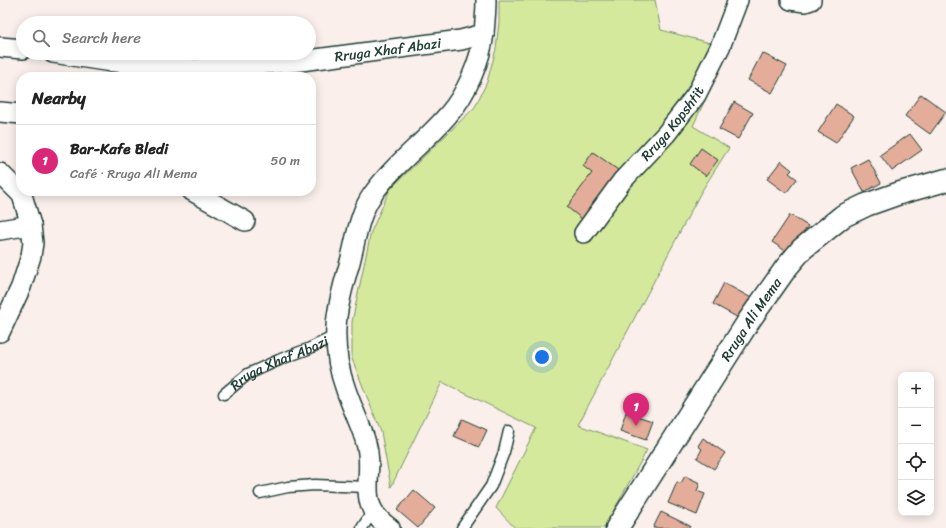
<!DOCTYPE html>
<meta charset="utf-8">
<style>
body{margin:0;font-family:Sriracha,sans-serif;background:#f2f2f2;color:#222}
.controls{position:absolute;right:12px;bottom:12px;display:grid;overflow:hidden;border-radius:8px;box-shadow:0 2px 10px #0003}
.controls button{width:36px;height:36px;display:grid;place-items:center;padding:0;border:0;border-bottom:1px solid #e0e0e0;background:#fff;color:#222;font:20px sans-serif}
.you{position:absolute;left:542px;top:357px;width:14px;height:14px;margin:-10px;border:3px solid #fff;border-radius:50%;background:#1a73e8;box-shadow:0 0 0 6px #1a73e833}
.badge{display:grid;place-items:center;width:26px;height:26px;border-radius:50%;background:#db2777;color:#fff;font-size:13px;font-weight:700}
.pin{position:absolute;translate:-50% -33px;filter:drop-shadow(0 1px 2px #0008)}
.pin::after{content:'';position:absolute;top:21px;width:14px;height:12px;background:inherit;clip-path:polygon(0 0,100% 0,50% 100%)}
.list{margin:0;padding:0;list-style:none}
h2{display:flex;justify-content:space-between;align-items:center;height:52px;margin:0;padding:0 16px;font-size:17px}
h2 small{font-size:13px;font-weight:400;color:#767676}
.list li{display:grid;grid-template-columns:26px 1fr auto;gap:12px;align-items:center;box-sizing:border-box;height:72px;padding:0 16px;border-top:1px solid #e0e0e0}
.list b{display:block;font-size:15px;white-space:nowrap}
.list p{margin:0;font-size:13px;white-space:nowrap;color:#767676}
.list em{font-size:13px;font-style:normal;color:#767676}
.icon{flex:none;width:22px;height:22px;fill:none;stroke:currentColor;stroke-width:2;stroke-linecap:round;stroke-linejoin:round}
.map{position:relative;flex:none;width:946px;height:528px;overflow:hidden}
.search{position:absolute;background:#fff;box-shadow:0 2px 10px #0003;left:16px;top:16px;width:300px;height:44px;display:flex;align-items:center;gap:10px;box-sizing:border-box;padding:0 14px;border-radius:22px;color:#767676;font-size:15px}
.panel{position:absolute;background:#fff;box-shadow:0 2px 10px #0003;left:16px;top:72px;width:300px;height:124px;border-radius:16px}
.map>svg:first-child{display:block}
</style>
<div class="map">
<svg width="946" height="528" viewBox="0 0 946 528">
<rect width="100%" height="100%" fill="#faefeb"/>
<filter id="ink" filterUnits="userSpaceOnUse"><feTurbulence type="fractalNoise" baseFrequency=".025" numOctaves="2"/><feDisplacementMap in="SourceGraphic" scale="8" xChannelSelector="R" yChannelSelector="G"/><feConvolveMatrix kernelMatrix="1 2 1 2 8 2 1 2 1" color-interpolation-filters="sRGB"/></filter>
<g filter="url(#ink)">
<!-- green -->
<path fill="#d5e99d" stroke="#7a9368" d="M499,0H655L661,30L729,48L693,126L729,148L701,192L578,425L647,450L604,528H515L496,508L536,428L442,382L391,487L381,432L352,359V322L371,232L390,189L475,107L487,82L496,49L499,22Z"/>
<!-- building -->
<path fill="#e4ad9a" stroke="#1f3d34" d="M762,53L787,66L772,93L748,80Z
M921,94L946,112L930,134L905,116Z
M734,102L753,113L738,139L719,129Z
M836,104L854,116L836,143L818,132Z
M910,134L922,150L892,171L880,155Z
M701,148L718,160L706,176L690,164Z
M593,152L618,170L615,174L619,177L602,199L598,197L582,219L567,207L592,173L583,166Z
M868,159L881,183L864,192L851,168Z
M781,161L792,170L789,173L797,179L786,193L767,179Z
M790,215L808,226L790,254L772,242Z
M724,283L755,300L744,321L713,304Z
M626,412L653,421L646,440L620,431Z
M462,419L487,430L479,447L454,436Z
M703,438L725,453L714,469L697,458L702,449L698,446Z
M685,476L700,483L697,491L705,494L697,515L668,503L677,482L681,483Z
M414,490L435,508L418,528L397,510Z
M661,512L690,526L689,528H653Z"/>
<g fill="none" stroke-linecap="round" stroke-linejoin="round">
<!-- lane casing -->
<g stroke="#1f3d34" stroke-width="13">
<g id="lane">
<path id="s1" d="M224,394L248,374L281,359L308,349L337,335"/>
<path d="M260,493L288,487L315,485L367,487"/>
<path d="M362,528L373,511"/>
<path d="M462,528L491,486L504,452L509,431"/>
</g>
</g>
<!-- street casing -->
<g stroke="#1f3d34" stroke-width="22">
<g id="street">
<path d="M791,0L805,2L811,0"/>
<path d="M0,47L23,49"/>
<path id="s2" d="M53,53L105,61L136,64H158L194,69L293,62L461,40L484,34"/>
<path d="M0,112L21,114"/>
<path d="M0,173L22,195L31,225L33,243L31,256L21,287L0,332"/>
<path d="M192,191L245,221"/>
<path d="M0,230L31,225"/>
<path id="s3" d="M584,233L622,181L666,134L696,95L720,47L738,0"/>
<path d="M390,528C353,503 376,476 366,443C361,425 352,408 346,390C339,371 335,347 336,327C337,306 344,282 350,262C356,239 359,213 373,194C394,164 424,143 448,115C466,95 481,60 484,33C485,22 486,11 486,0"/>
</g>
</g>
<!-- secondary casing -->
<g stroke="#1f3d34" stroke-width="25">
<g id="secondary">
<path id="s4" d="M617,528L750,319L786,268L802,249L843,216L866,205L900,193L946,180"/>
</g>
</g>
<!-- lane -->
<use href="#lane" stroke="#fff" stroke-width="10"/>
<!-- street -->
<use href="#street" stroke="#fff" stroke-width="19"/>
<!-- secondary -->
<use href="#secondary" stroke="#fff" stroke-width="22"/>
</g>
</g>
<g text-anchor="middle" stroke-width="4" stroke-linejoin="round" paint-order="stroke">
<!-- street labels -->
<g font-size="14" fill="#1f3d34" stroke="#fff">
<text dy="5" stroke="none"><textPath href="#s2" startOffset="337">Rruga Xhaf Abazi</textPath></text>
<text dy="5" stroke="none"><textPath href="#s3" startOffset="141">Rruga Kopshtit</textPath></text>
<text dy="5" stroke="none"><textPath href="#s4" startOffset="248">Rruga Ali Mema</textPath></text>
<text dy="5" stroke="none"><textPath href="#s1" startOffset="64">Rruga Xhaf Abazi</textPath></text>
</g>
</g>
</svg>
<div class="controls">
<button>+</button>
<button>−</button>
<button><svg class="icon" aria-label="locate" viewBox="0 0 24 24"><circle cx="12" cy="12" r="6"/><path d="M12 2v4M12 18v4M2 12h4M18 12h4"/></svg></button>
<button><svg class="icon" aria-label="layers" viewBox="0 0 24 24"><path d="M12 4l9 5-9 5-9-5zM3 14l9 5 9-5"/></svg></button>
</div>
<div class="you"></div>
<div class="pin badge" style="left:636px;top:426px">1</div>
<div class="search"><svg class="icon" aria-label="search" viewBox="0 0 24 24"><circle cx="10" cy="10" r="6"/><path d="M15 15l6 6"/></svg>Search here</div>
<section class="panel">
<h2>Nearby<small></small></h2>
<ul class="list">
<li><span class="badge">1</span><div><b>Bar-Kafe Bledi</b><p>Café · Rruga Ali Mema</p></div><em>50 m</em></li>
</ul>
</section>
</div>
